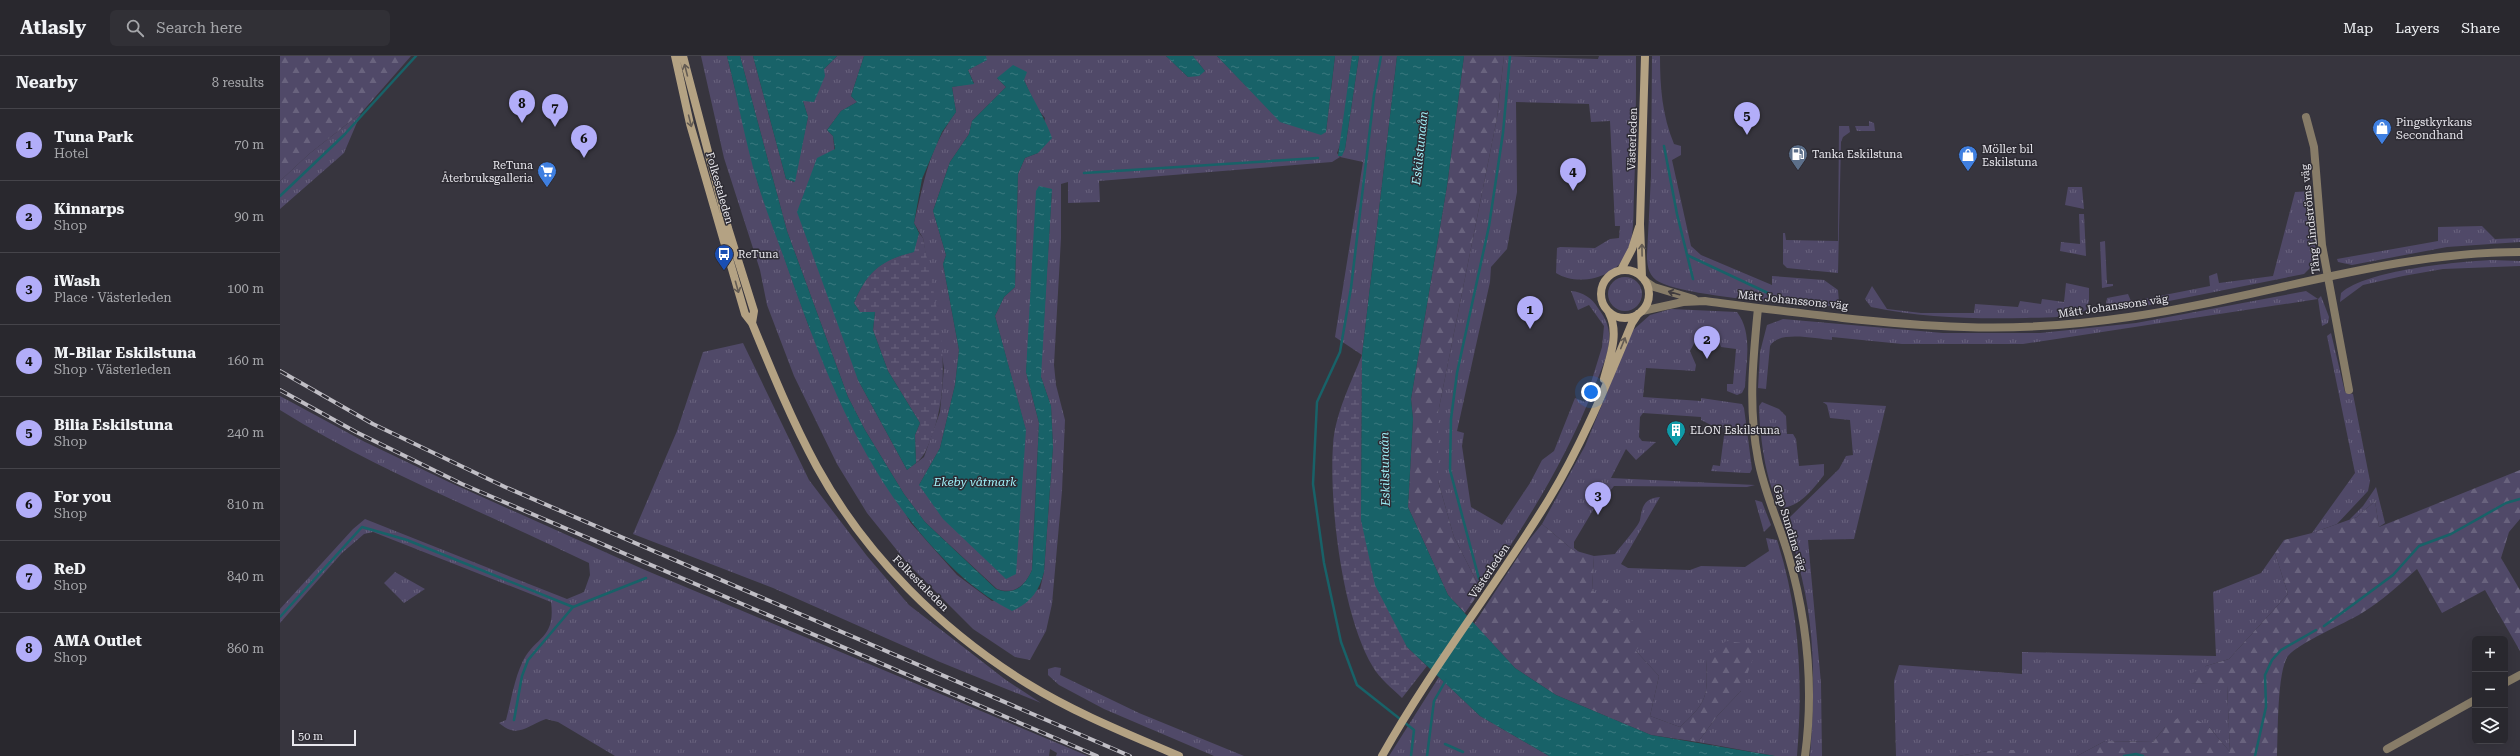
<!DOCTYPE html>
<meta charset="utf-8">
<style>
body{margin:0;font-family:"Roboto Serif",serif;background:#313036;color:#f1f3f6}
.controls{position:absolute;right:12px;bottom:12px;display:grid;overflow:hidden;border-radius:6px;box-shadow:0 4px 16px #0002}
.controls button{width:36px;height:36px;display:grid;place-items:center;padding:0;border:0;border-bottom:1px solid #45444a;background:#29282e;color:#f1f3f6;font:20px sans-serif}
.scale{position:absolute;left:12px;bottom:10px;width:64px;box-sizing:border-box;padding-left:4px;border:2px solid #e8e7ed;border-top:0;font-size:11px;line-height:14px;white-space:nowrap;color:#e8e7ed;-webkit-text-stroke:3px #2d2b33;paint-order:stroke}
.you{position:absolute;left:1311px;top:336px;width:14px;height:14px;margin:-10px;border:3px solid #fff;border-radius:50%;background:#1a73e8;box-shadow:0 0 0 6px #1a73e833}
.badge{display:grid;place-items:center;width:26px;height:26px;border-radius:50%;background:#b2adf9;color:#111;font-size:13px;font-weight:700}
.pin{position:absolute;translate:-50% -33px;filter:drop-shadow(0 1px 2px #0008)}
.pin::after{content:'';position:absolute;top:21px;width:14px;height:12px;background:inherit;clip-path:polygon(0 0,100% 0,50% 100%)}
.list{margin:0;padding:0;list-style:none}
h2{display:flex;justify-content:space-between;align-items:center;height:52px;margin:0;padding:0 16px;font-size:17px}
h2 small{font-size:13px;font-weight:400;color:#a5a6aa}
.list li{display:grid;grid-template-columns:26px 1fr auto;gap:12px;align-items:center;box-sizing:border-box;height:72px;padding:0 16px;border-top:1px solid #45444a}
.list b{display:block;font-size:15px;white-space:nowrap}
.list p{margin:0;font-size:13px;white-space:nowrap;color:#a5a6aa}
.list em{font-size:13px;font-style:normal;color:#a5a6aa}
.icon{flex:none;width:22px;height:22px;fill:none;stroke:currentColor;stroke-width:2;stroke-linecap:round;stroke-linejoin:round}
.map{position:relative;flex:none;width:2240px;height:700px;overflow:hidden}
header{display:flex;align-items:center;gap:24px;box-sizing:border-box;height:56px;padding:0 20px;background:#29282e;border-bottom:1px solid #45444a}
header strong{font-size:19px}
nav{display:flex;gap:22px;margin-inline-start:auto;font-size:14px}
.search{width:280px;height:36px;background:#313036;display:flex;align-items:center;gap:10px;box-sizing:border-box;padding:0 14px;border-radius:6px;color:#a5a6aa;font-size:15px}
main{display:flex}
aside{flex:1;background:#29282e}
.map>svg:first-child{display:block}
</style>
<header>
<strong>Atlasly</strong>
<div class="search"><svg class="icon" aria-label="search" viewBox="0 0 24 24"><circle cx="10" cy="10" r="6"/><path d="M15 15l6 6"/></svg>Search here</div>
<nav><a>Map</a><a>Layers</a><a>Share</a></nav>
</header>
<main>
<aside>
<h2>Nearby<small>8 results</small></h2>
<ul class="list">
<li><span class="badge">1</span><div><b>Tuna Park</b><p>Hotel</p></div><em>70 m</em></li>
<li><span class="badge">2</span><div><b>Kinnarps</b><p>Shop</p></div><em>90 m</em></li>
<li><span class="badge">3</span><div><b>iWash</b><p>Place · Västerleden</p></div><em>100 m</em></li>
<li><span class="badge">4</span><div><b>M-Bilar Eskilstuna</b><p>Shop · Västerleden</p></div><em>160 m</em></li>
<li><span class="badge">5</span><div><b>Bilia Eskilstuna</b><p>Shop</p></div><em>240 m</em></li>
<li><span class="badge">6</span><div><b>For you</b><p>Shop</p></div><em>810 m</em></li>
<li><span class="badge">7</span><div><b>ReD</b><p>Shop</p></div><em>840 m</em></li>
<li><span class="badge">8</span><div><b>AMA Outlet</b><p>Shop</p></div><em>860 m</em></li>
</ul>
</aside>
<div class="map">
<svg width="2240" height="700" viewBox="0 0 2240 700">
<defs>
<pattern id="grass-tufts" width="24" height="20" patternUnits="userSpaceOnUse"><rect width="24" height="20" fill="#504968"/><path d="M3 7l-1-3M5 7V3M7 7l1-3M15 17l-1-3M17 17v-4M19 17l1-3" fill="none" stroke="#69637e"/></pattern>
<pattern id="forest-firs" width="22" height="20" patternUnits="userSpaceOnUse"><rect width="22" height="20" fill="#504968"/><path d="M5 1l3.5 6h-7zM16 11l3.5 6h-7z" fill="#69637e"/></pattern>
<pattern id="wetland-marsh" width="20" height="14" patternUnits="userSpaceOnUse"><rect width="20" height="14" fill="#504968"/><path d="M1 5h8M5 5V1M11 12h8M15 12V8" fill="none" stroke="#69637e"/></pattern>
<pattern id="water-ripples" width="26" height="14" patternUnits="userSpaceOnUse"><rect width="26" height="14" fill="#186268"/><path d="M2 4q2-2 4 0t4 0M15 11q2-2 4 0t4 0" fill="none" stroke="#3a787e"/></pattern>
</defs>
<rect width="100%" height="100%" fill="#37353e"/>
<!-- grass -->
<path fill="url(#grass-tufts)" fill-rule="evenodd" d="M421,0H447L478,128L529,271L630,466L677,519L712,545L760,533L764,516L773,391L771,350L761,321V310L772,133L750,269L746,316L759,367L752,514C745,530 734,539 717,533L645,466L624,438L585,374L568,341L507,175L460,0H473L506,123L514,126L528,61L523,45L544,13L557,0H584L571,40L577,46L561,55L547,74L553,80L578,324L627,414L644,401L660,356L664,312L643,182L634,167C645,123 648,94 676,56L672,31L694,27L688,14L706,4V0H886L908,21L925,15L913,0H937L1000,65L1046,76L1055,0H1072L1062,84L1057,97L1060,101L1065,93L1079,0H1117L1082,299L1055,281L1083,106L1060,101L1052,106L819,125L820,146L788,147V126L781,128V182L774,309L776,329L785,364L782,435L772,548L766,575L750,604L735,601L693,573L628,508L587,457L557,408L514,320L487,249L480,214L444,102ZM717,22L744,24L756,51L765,62L758,97L745,102L738,118L735,231L724,241L715,260L746,375L639,429L660,392L675,329L679,294L663,208L666,199L653,155L670,106L689,78L692,65L726,31Z
M1224,0L1318,3L1319,0H1356C1356,46 1356,91 1354,137C1353,156 1355,180 1347,197C1336,222 1298,231 1276,217L1277,192L1280,191L1315,192L1330,183L1339,182L1340,170H1335L1330,65L1311,66L1309,48L1236,46L1237,136L1227,193L1211,211L1210,226L1177,375L1184,377L1182,390L1191,451L1222,469L1250,427L1262,404L1274,395L1295,342L1305,346L1322,291L1324,270L1309,249L1298,254L1291,235C1303,236 1312,242 1318,252C1324,260 1328,267 1329,277C1331,295 1320,316 1314,332C1284,408 1246,467 1201,534L1174,481L1158,425V357L1217,62Z
M1372,0H1380C1380,31 1382,59 1394,88L1401,90V99L1392,104L1411,190L1421,199L1492,229V220L1544,224L1558,234L1559,246L1549,250H1534C1503,247 1396,239 1376,224C1368,218 1367,208 1367,199L1371,120Z
M81,57L64,97L0,153V125L29,98Z
M1589,65L1594,67L1595,75H1577L1575,70H1589Z
M1559,70H1569L1570,76L1563,81L1561,86L1558,217L1507,212L1503,208V177H1505L1506,184L1558,185Z
M1788,131H1802L1804,153L1785,149Z
M2031,135L2036,199L2034,208L2024,218L1849,253H1833L1826,249L1827,242L1848,238L1851,245L1859,244L1930,230L1929,220L1937,217L1939,227L1993,220L2015,136Z
M1799,158H1804L1806,200L1780,195L1781,186L1800,188Z
M2202,170L2215,183L2240,182V186L2167,191L2072,209L2058,206L2057,203L2158,185V171Z
M1825,185L1827,228H1833V230L1822,232L1820,186Z
M2211,204L2240,205V210L2163,213L2123,220L2083,229L2060,246L2061,237C2087,214 2175,206 2211,204Z
M1328 238a17 17 0 1 1 34 0a17 17 0 1 1-34 0Z
M1786,227L1809,232V245L1806,254C1789,263 1766,261 1746,262C1694,263 1642,262 1591,251L1585,243L1592,230L1607,253L1641,257H1694L1695,248L1738,251L1740,245L1761,248L1762,243L1784,246Z
M2026,235L2038,243L2041,240L2049,261L2048,267L2042,270L2038,243L1743,288H1622L1552,281V284C1536,283 1498,274 1490,290L1486,333L1478,332L1480,296L1487,269L1503,263L1663,277H1760L1856,267Z
M1391,253L1457,256C1473,277 1466,306 1465,331L1462,337L1457,339L1447,335V328H1453L1456,293L1441,291L1439,286L1428,280L1416,284L1410,295L1416,309L1415,315L1366,312L1363,341L1421,345V342L1462,348L1464,352L1472,413L1470,417H1466L1431,415L1433,409L1440,410L1445,372L1433,370L1421,364V361L1363,357L1360,361L1359,381L1362,385L1376,386L1356,404L1346,393L1331,422L1475,429L1467,431L1334,430L1326,440L1322,439L1294,486V492L1299,496L1293,494L1262,468L1305,390L1352,275L1370,259Z
M2051,277L2065,336L2073,338L2090,425L2088,435L2057,468L2032,477L2075,417L2047,280Z
M463,287L529,424L587,500L629,549L726,624L761,647L660,606L493,532L353,478L397,375L423,296Z
M0,340L85,386L171,427L365,514L808,700H776L777,697L770,693L769,700H335L278,666L266,663C246,670 238,683 219,667L226,664C231,646 234,624 242,607C254,580 276,584 271,546L93,476L84,478L62,497L0,567V553L73,473L85,463L287,543L304,536L310,519L309,507C206,457 98,415 0,354Z
M1482,346L1499,353L1506,360L1507,378H1513L1516,383L1519,410L1544,408V419C1533,433 1522,448 1504,452C1486,440 1479,372 1479,350Z
M1543,346L1606,350L1574,483L1528,484L1541,627L1542,700H1530C1535,634 1536,571 1518,507C1515,494 1512,481 1507,469L1509,462L1559,413L1566,400L1573,399L1570,364L1550,362L1547,349Z
M2096,431L2105,467L2099,471L2095,445L2077,461L2069,464L2083,450Z
M1380,441L1341,508L1348,512L1410,514L1421,510L1465,511L1489,495L1486,482L1497,484C1520,555 1523,627 1517,700H1495L1418,686L1438,659L1461,635L1426,603C1428,639 1428,646 1400,671L1370,660L1379,620L1356,595L1312,534L1314,500L1335,498C1340,491 1358,471 1360,464C1362,451 1364,442 1380,441Z
M1475,444L1482,446L1491,469L1484,476Z
M1995,497L2008,538L1949,603L1926,610L1910,627L1947,628L1950,696L1929,671H1885L1873,686L1825,685L1797,700H1743L1742,694H1714L1678,700H1616L1614,625L1619,609L1742,618V596L1936,600L1933,536L1981,517Z
M115,516L145,533L124,547L104,527Z
M775,611L781,612L780,619L859,657L964,700H934L824,653L779,629L768,619V613Z
M1159,621L1200,660L1269,700H1109Z"/>
<!-- forest -->
<path fill="url(#forest-firs)" d="M0,0H131L81,57L29,98L0,125Z
M1184,0H1224L1217,62L1158,357V425L1174,481L1201,534L1185,557L1168,539L1128,451L1133,363L1131,343L1167,130Z
M2240,414V463L2229,476L2221,502L2240,534V595L2205,534L2162,557L2137,513C2119,529 2102,545 2082,557C2064,568 2020,586 2008,600C1997,615 1998,679 1997,700H1797L1825,685L1873,686L1885,671L1905,657L1929,671L1950,696L1947,629L1909,627L1908,619L1926,610L1949,603L2008,538L1995,497L2004,484L2032,477L2077,461L2095,445L2099,471Z
M1262,468L1293,494L1314,500L1312,534L1368,577L1356,595L1379,620L1370,660L1400,671C1428,646 1428,639 1426,603L1446,585L1478,589L1461,635L1438,659L1418,686L1371,679L1276,639L1235,612L1194,568L1249,484Z
M1714,694H1743V700H1678Z"/>
<!-- wetland -->
<path fill="url(#wetland-marsh)" d="M639,177L643,182C655,247 675,312 653,377C648,389 646,399 636,407L635,379L640,367L608,315L593,274L595,256H580L574,247C587,216 600,204 633,196Z
M1082,299L1081,464L1127,591L1147,610L1122,642C1113,633 1100,623 1093,611C1062,560 1049,448 1053,389C1055,358 1071,327 1082,299Z"/>
<!-- water -->
<path fill="url(#water-ripples)" d="M447,0H460L507,175L568,341L585,374L624,438L645,466L716,533C734,540 745,530 752,514L759,367L746,316L756,135L759,130L772,133L761,321L771,350L773,391L764,516C759,536 750,547 732,555C698,538 673,514 648,486C579,407 544,314 509,216C499,187 487,158 478,128C465,87 458,42 447,0Z
M473,0H557L544,13L545,20L534,46L523,45L528,61L515,126L506,123Z
M584,0H706L707,4L688,14L694,28L672,31L676,56L662,76L642,123L634,167L639,177L634,196C601,204 587,216 574,247L580,256H595L593,274L608,315L640,367L635,379L636,407L627,414L578,324L517,156L537,102L555,93L553,80L547,74L561,55L577,46L571,40Z
M886,0H913L925,15L919,20L908,21Z
M937,0H1055L1046,76L1041,79L1000,66Z
M1072,0H1079L1065,93L1062,100H1058Z
M1117,0H1184L1167,130L1131,343L1133,363L1128,451L1168,539L1235,612L1276,639L1371,679L1495,700H1269L1200,660L1127,591L1095,529L1081,464L1082,299Z
M733,9L747,16L744,24C753,44 765,62 772,82L758,97L745,102L738,118L735,231L724,241L715,260L746,374L736,518L726,523L663,463L639,429L660,392L675,329L679,294L663,208L666,199L653,155L670,106L689,78L692,65L726,31L717,22Z"/>
<g fill="none" stroke-linecap="round" stroke-linejoin="round">
<!-- stream -->
<path stroke="#186268" stroke-width="2.5" d="M1101,0L1094,39L1071,232L1060,296L1037,346L1033,428L1044,507L1061,586L1077,629L1134,674L1131,700
M1384,90L1397,158L1413,223
M804,117L1038,102
M0,140L64,79L136,0
M1407,199L1490,238
M1199,523L1170,414L1171,363L1177,317L1209,170L1223,77L1230,0
M0,561L82,471L127,484L293,551L366,522
M2044,570L2113,519L2139,490L2171,478L2226,447L2240,443
M234,664L242,620L248,604L293,551
M1165,688L1183,696
M1147,700L1154,645L1166,624
M1844,700L1856,698L1863,700
M1975,700L1986,651L1985,619L1992,604L2001,594L2036,574"/>
<!-- minor -->
<path stroke="#877c68" stroke-width="8" d="M2026,61L2034,91L2042,189L2069,334
M2225,627L2240,619
M2107,693L2195,644"/>
<!-- tertiary -->
<path stroke="#877c68" stroke-width="8" d="M1365,225L1374,231L1414,243
M1478,252C1473,303 1468,352 1478,403C1484,436 1499,467 1508,498C1527,563 1534,633 1525,700
M1362,255L1403,246L1425,245C1510,256 1598,268 1684,271C1739,273 1795,269 1849,261C1979,243 2107,196 2240,196"/>
<!-- secondary -->
<path stroke="#b4a283" stroke-width="8" d="M395,0L410,68L465,258L472,267C492,316 512,365 537,411C586,500 662,575 748,628C795,657 848,678 899,700
M403,0L448,172L474,255L472,267
M1321 238a24 24 0 1 1 48 0a24 24 0 1 1-48 0Z
M1341,214L1352,193L1359,171
M1362,221L1360,168L1365,0
M1324,323C1329,303 1340,278 1329,257
M1102,700C1152,611 1216,530 1269,443C1303,387 1327,327 1352,267L1358,258"/>
<!-- rail casing -->
<g stroke="#c0bec5" stroke-width="4">
<path id="rail" d="M0,315L93,368L225,431L850,700
M0,334L76,376L182,428L817,700"/>
</g>
<!-- rail -->
<use href="#rail" stroke="#2d2b33" stroke-width="2.5" stroke-dasharray="8" stroke-linecap="butt"/>
</g>
<!-- one-way arrows -->
<defs><path id="oneway-shaft" d="M-6 0H5M1.5-3L5.5 0L1.5 3" fill="none" stroke-width="1.6" stroke-linecap="round" stroke-linejoin="round"/></defs>
<g stroke="#635b53">
<use href="#oneway-shaft" transform="translate(406 14) rotate(-104)"/>
<use href="#oneway-shaft" transform="translate(410 65) rotate(76)"/>
<use href="#oneway-shaft" transform="translate(1362 194) rotate(-91)"/>
<use href="#oneway-shaft" transform="translate(457 231) rotate(74)"/>
<use href="#oneway-shaft" transform="translate(1343 287) rotate(-68)"/>
</g>
<use stroke="#3f3b3e" href="#oneway-shaft" transform="translate(1394 237) rotate(-164)"/>
<!-- icons -->
<defs>
<g id="shop-pin" transform="scale(1)"><path d="M0 17L-7.5 6A9.5 9.5 0 1 1 7.5 6Z" fill="#3f7fe0" stroke="#2d2b33"/><path d="M-5-2.5h2.3a2.7 3.5 0 0 1 5.4 0H5L5.5 6h-11ZM-1.5-2.5h3a1.5 2.3 0 0 0-3 0Z" fill="#fff"/></g>
<g id="fuel-pin" transform="scale(1)"><path d="M0 17L-7.5 6A9.5 9.5 0 1 1 7.5 6Z" fill="#5c6f8a" stroke="#2d2b33"/><path d="M-5.5-6h7V0h2V4h1.3V-2.5L3-4.5l.8-.8L6-3V5H2.5V1h-1V6h-7ZM-4.2-4.7v3.2H.2V-4.7Z" fill="#fff"/></g>
<g id="supermarket-pin" transform="scale(1)"><path d="M0 17L-7.5 6A9.5 9.5 0 1 1 7.5 6Z" fill="#3f7fe0" stroke="#2d2b33"/><path d="M-6-5.5h2.5l.6 2H6L4.5 2H-2.5L-4.4-4H-6ZM-1.5 3.2a1.3 1.3 0 1 0 .1 0ZM3 3.2a1.3 1.3 0 1 0 .1 0Z" fill="#fff"/></g>
<g id="bus-pin" transform="scale(1)"><path d="M0 17L-7.5 6A9.5 9.5 0 1 1 7.5 6Z" fill="#1a4fb4" stroke="#2d2b33"/><path d="M-5-6H5V4H4V6H2V4H-2V6H-4V4H-5ZM-3.5-4V0h7V-4ZM-3.5 1.2v1.5H-2V1.2ZM2 1.2v1.5H3.5V1.2Z" fill="#fff"/></g>
<g id="building-pin" transform="scale(1)"><path d="M0 17L-7.5 6A9.5 9.5 0 1 1 7.5 6Z" fill="#0f9aa8" stroke="#2d2b33"/><path d="M-4-6H4V6H1V3H-1V6H-4ZM-2.5-4.3h1.7v1.8h-1.7ZM.8-4.3h1.7v1.8H.8ZM-2.5-1h1.7V.8h-1.7ZM.8-1h1.7V.8H.8Z" fill="#fff"/></g>
</defs>
<g fill-rule="evenodd">
<use href="#shop-pin" x="2102" y="72"/>
<use href="#fuel-pin" x="1518" y="98"/>
<use href="#shop-pin" x="1688" y="99"/>
<use href="#supermarket-pin" x="267" y="115"/>
<use href="#bus-pin" x="444" y="198"/>
<use href="#building-pin" x="1396" y="374"/>
</g>
<g text-anchor="middle" stroke-width="3" stroke-linejoin="round" paint-order="stroke">
<!-- poi labels -->
<g font-size="11" fill="#e8e7ed" stroke="#2d2b33" text-anchor="start">
<text x="2116" y="70">Pingstkyrkans<tspan x="2116" dy="13">Secondhand</tspan></text>
<text x="1702" y="97">Möller bil<tspan x="1702" dy="13">Eskilstuna</tspan></text>
<text x="1532" y="102">Tanka Eskilstuna</text>
<text x="253" y="113" text-anchor="end">ReTuna<tspan x="253" dy="13">Återbruksgalleria</tspan></text>
<text x="458" y="202">ReTuna</text>
<text x="1410" y="378">ELON Eskilstuna</text>
</g>
<!-- street labels -->
<g font-size="11" fill="#e8e7ed" stroke="#2d2b33">
<text transform="translate(1352 83) rotate(-88)" y="4">Västerleden</text>
<text transform="translate(440 132) rotate(74)" y="4">Folkestaleden</text>
<text transform="translate(2030 163) rotate(-96)" y="4">Tång Lindströms väg</text>
<text transform="translate(1513 244) rotate(6)" y="4">Mått Johanssons väg</text>
<text transform="translate(1833 250) rotate(-8)" y="4">Mått Johanssons väg</text>
<text transform="translate(1510 472) rotate(73)" y="4">Gap Sundins väg</text>
<text transform="translate(1209 515) rotate(-56)" y="4">Västerleden</text>
<text transform="translate(641 527) rotate(45)" y="4">Folkestaleden</text>
</g>
<!-- water labels -->
<g font-size="12" font-style="italic" fill="#a0f1f9" stroke="#2d2b33">
<text transform="translate(1140 92) rotate(-84)" y="4">Eskilstunaån</text>
<text transform="translate(1105 413) rotate(-91)" y="4">Eskilstunaån</text>
<text x="695" y="430">Ekeby våtmark</text>
</g>
</g>
</svg>
<div class="controls">
<button>+</button>
<button>−</button>
<button><svg class="icon" aria-label="layers" viewBox="0 0 24 24"><path d="M12 4l9 5-9 5-9-5zM3 14l9 5 9-5"/></svg></button>
</div>
<div class="scale">50 m</div>
<div class="you"></div>
<div class="pin badge" style="left:1250px;top:273px">1</div>
<div class="pin badge" style="left:1427px;top:303px">2</div>
<div class="pin badge" style="left:1318px;top:459px">3</div>
<div class="pin badge" style="left:1293px;top:135px">4</div>
<div class="pin badge" style="left:1467px;top:79px">5</div>
<div class="pin badge" style="left:304px;top:102px">6</div>
<div class="pin badge" style="left:275px;top:71px">7</div>
<div class="pin badge" style="left:242px;top:67px">8</div>
</div>
</main>
